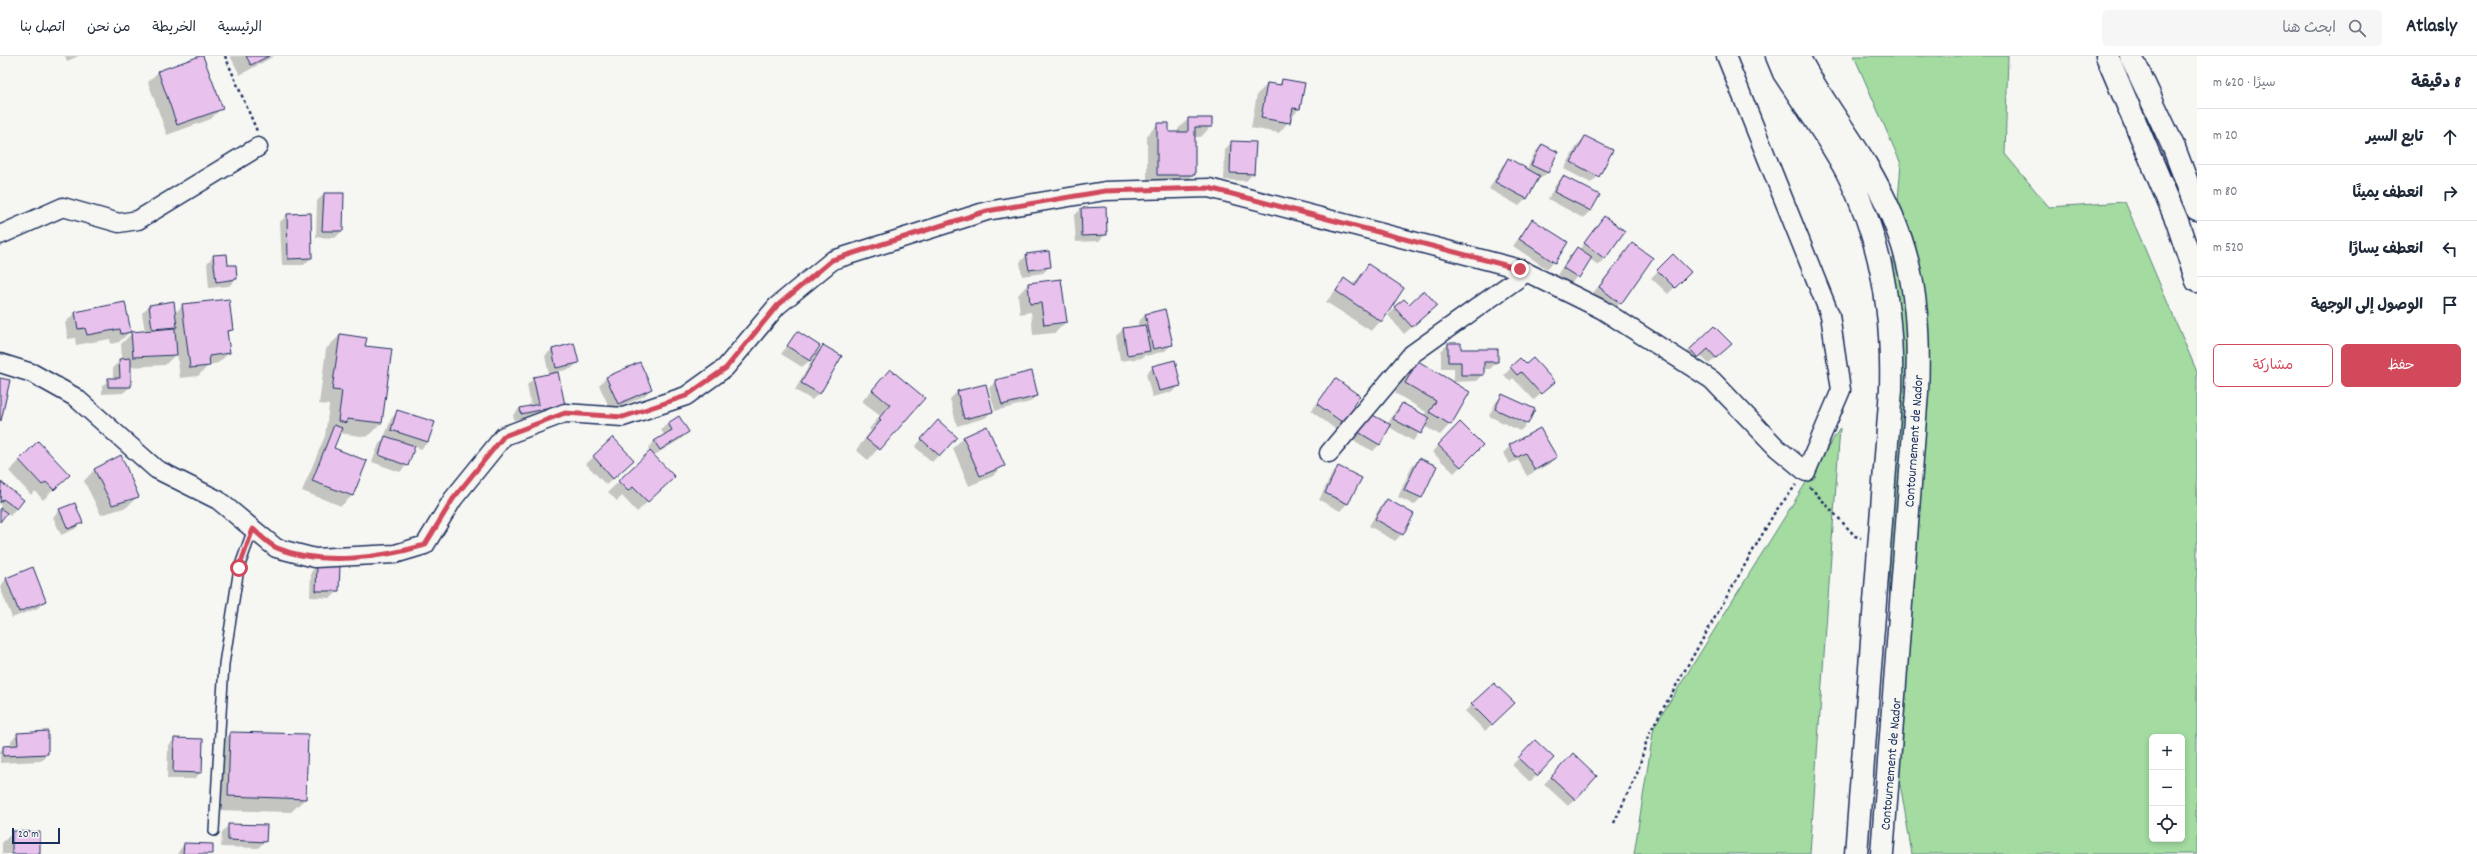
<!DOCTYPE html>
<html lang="ar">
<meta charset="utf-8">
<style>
body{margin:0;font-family:Dekko,"Playpen Sans Arabic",sans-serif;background:#f6f6f7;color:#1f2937;direction:rtl}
.controls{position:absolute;right:12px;bottom:12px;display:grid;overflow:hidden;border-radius:6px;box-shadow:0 2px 6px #0003}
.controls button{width:36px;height:36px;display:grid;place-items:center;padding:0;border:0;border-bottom:1px solid #e0e1e3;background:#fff;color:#1f2937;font:20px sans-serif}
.scale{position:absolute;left:12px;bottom:10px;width:48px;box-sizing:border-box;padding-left:4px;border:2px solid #1b2f5e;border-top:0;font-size:11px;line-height:14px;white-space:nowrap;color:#1b2f5e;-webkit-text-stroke:3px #f6f6f2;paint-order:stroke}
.stop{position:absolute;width:12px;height:12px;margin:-9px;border:3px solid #d1495b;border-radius:50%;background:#fff}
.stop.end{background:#d1495b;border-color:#fff;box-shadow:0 1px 4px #0008}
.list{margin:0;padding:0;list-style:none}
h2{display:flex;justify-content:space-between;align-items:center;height:52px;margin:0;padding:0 16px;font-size:17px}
h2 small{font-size:13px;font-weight:400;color:#747a83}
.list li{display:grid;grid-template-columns:26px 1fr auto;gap:12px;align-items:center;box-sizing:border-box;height:56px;padding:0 16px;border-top:1px solid #e0e1e3}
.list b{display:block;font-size:15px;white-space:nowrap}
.list em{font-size:13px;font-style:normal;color:#747a83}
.actions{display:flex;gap:8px;padding:12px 16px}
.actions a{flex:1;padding:9px 0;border:1px solid #d1495b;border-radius:6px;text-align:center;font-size:14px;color:#d1495b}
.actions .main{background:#d1495b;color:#fff}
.icon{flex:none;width:22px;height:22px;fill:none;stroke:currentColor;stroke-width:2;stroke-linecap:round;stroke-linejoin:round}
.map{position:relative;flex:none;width:2197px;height:798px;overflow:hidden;direction:ltr}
header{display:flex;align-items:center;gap:24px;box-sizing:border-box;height:56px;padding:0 20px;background:#fff;border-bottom:1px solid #e0e1e3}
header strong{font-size:19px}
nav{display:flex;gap:22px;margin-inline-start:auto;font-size:14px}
.search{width:280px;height:36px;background:#f6f6f7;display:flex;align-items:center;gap:10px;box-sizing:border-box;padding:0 14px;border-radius:6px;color:#747a83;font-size:15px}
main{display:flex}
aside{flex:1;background:#fff}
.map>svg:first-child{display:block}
</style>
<header>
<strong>Atlasly</strong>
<div class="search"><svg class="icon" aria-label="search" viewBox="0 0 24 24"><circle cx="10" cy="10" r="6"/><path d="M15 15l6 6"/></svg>ابحث هنا</div>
<nav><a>الرئيسية</a><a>الخريطة</a><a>من نحن</a><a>اتصل بنا</a></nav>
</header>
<main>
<aside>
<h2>8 دقيقة<small>سيرًا · 620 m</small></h2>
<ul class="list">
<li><svg class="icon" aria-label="ahead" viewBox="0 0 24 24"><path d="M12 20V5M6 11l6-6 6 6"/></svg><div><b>تابع السير</b></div><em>20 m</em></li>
<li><svg class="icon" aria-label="right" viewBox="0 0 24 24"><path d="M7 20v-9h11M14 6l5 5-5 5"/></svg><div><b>انعطف يمينًا</b></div><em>80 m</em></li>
<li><svg class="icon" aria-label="left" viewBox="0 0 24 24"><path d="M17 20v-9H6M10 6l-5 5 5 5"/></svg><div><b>انعطف يسارًا</b></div><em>520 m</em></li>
<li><svg class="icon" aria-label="arrive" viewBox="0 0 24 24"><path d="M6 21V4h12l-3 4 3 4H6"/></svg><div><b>الوصول إلى الوجهة</b></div></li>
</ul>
<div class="actions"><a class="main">حفظ</a><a>مشاركة</a></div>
</aside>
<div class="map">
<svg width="2197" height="798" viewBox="0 0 2197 798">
<rect width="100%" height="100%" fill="#f6f6f2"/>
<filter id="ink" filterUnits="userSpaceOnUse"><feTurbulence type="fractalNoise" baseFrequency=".025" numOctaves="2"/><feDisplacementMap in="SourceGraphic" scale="8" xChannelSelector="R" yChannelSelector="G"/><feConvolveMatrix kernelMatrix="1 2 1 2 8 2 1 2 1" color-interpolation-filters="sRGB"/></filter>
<g filter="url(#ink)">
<!-- green -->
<path fill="#a3dba0" stroke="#5f857f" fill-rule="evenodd" d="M1854,0H2008L2005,98L2049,151L2125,146L2197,316V798H1912L1889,662L1891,228L1901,108ZM2152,681H2182V783H2152Z
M1840,372L1810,798H1634L1654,671Z"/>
<!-- shadow -->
<path fill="#0003" d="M65,0H79L67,5Z
M230,0H274L240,19Z
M158,16L221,52L211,63L167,79L148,26Z
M1283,24L1299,53L1279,77L1251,72L1257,38L1268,28L1277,30Z
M1188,63L1211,70L1201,81H1194V118L1183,129H1147V79L1158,68L1168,77H1178V73Z
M1585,81L1598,120L1591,127L1564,113L1578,88Z
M1232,86L1253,118L1246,125L1224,124L1225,93Z
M1542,89L1547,117L1540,123L1538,122L1526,143L1519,150L1489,133L1502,110L1508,103L1527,113L1535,96Z
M1563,121L1598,140L1590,155L1583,162L1548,143L1556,128Z
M324,138L342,175L335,182L316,181L317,145Z
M1081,153L1106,178L1099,185L1076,186L1074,160Z
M287,159L311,202L304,209H282L280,166Z
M1604,161L1605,202L1598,209L1590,203L1571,228L1557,219L1570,199L1577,192L1579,194Z
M1532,164L1554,206L1547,213L1513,190Z
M1632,188L1652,203L1620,247L1610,258L1589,242Z
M1027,199L1050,210L1043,217L1022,220L1020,206Z
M214,200L227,211L235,210L236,223L229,230L209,232L207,207Z
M1673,200L1689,216L1668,238L1651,222Z
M1369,210L1381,265L1371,275L1326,246L1344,224L1352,229Z
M1028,228L1066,266L1055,277L1033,279L1031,256L1020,258L1018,239Z
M1404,244L1409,250L1429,256L1404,278L1388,259Z
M183,249L232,273L226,279L229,297L218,307L209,309L198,320L180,322L177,297L165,309L130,311V331L123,337L102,338V330L109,323H113V311L122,304L121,288L132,277L145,276L142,257L149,250L174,258Z
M75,257L130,276L119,286L111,288L110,283L76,289L75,282L68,283L65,267Z
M1145,259L1172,288L1165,295L1146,300V298L1142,302L1120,305L1116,280L1123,273L1139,271L1138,266Z
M1714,271L1723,295L1709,308L1700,299L1691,308L1683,300Z
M797,277L815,298L823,290L819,337L812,344L795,334L814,301L802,311L781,298Z
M340,279L364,290L391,294L381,367L367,381L339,377L333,393L365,406L352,440L341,450L302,435L325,380L329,349L319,348L326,293Z
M573,288L578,306L571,313L557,316L564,349L557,356L514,364L513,359L520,352L531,350L527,329L534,322L549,319L545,300L552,293Z
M1448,288L1460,294L1497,306L1490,313H1483V318L1476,325L1454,326V312H1441V295Z
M1520,303L1546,333L1534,344L1513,322L1510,325L1504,319Z
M1418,306L1450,368L1440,379L1424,370L1413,385L1389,371L1380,388L1373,395L1352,384L1362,365L1388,368L1395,355L1402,348L1424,360L1426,356L1395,337L1407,317Z
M639,307L651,333L644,340L611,355L599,329L606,322Z
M1153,311L1180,329L1173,336L1152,341L1146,318Z
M890,314L923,342L868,404L856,394L871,375L869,373L880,360L862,345Z
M1335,324L1359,340L1338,375L1311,355Z
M996,325L1037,339L1030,346L995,355L989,332Z
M985,329L992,355L985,362L957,370L950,343L957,336Z
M1503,339L1534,354L1527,368L1520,375L1489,360L1496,346Z
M397,356L428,386L421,393L414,390L407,409L400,416L372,406L379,388L384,382L391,363Z
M668,367L688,376L681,383L653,400L663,431L637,456L622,440L617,445L608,436L650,396L648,392L655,385L665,380L661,374Z
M1460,368L1482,389L1454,417L1432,396Z
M987,371L1004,409L993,420L969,430L953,392L963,382Z
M931,372L956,381L932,406L915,391Z
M613,383L626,411L606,429L586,408Z
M38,387L58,429L43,444L35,435L31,439L9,415Z
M1510,390L1555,401L1549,408L1527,420L1518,404L1509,408L1503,397Z
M120,401L137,441L127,451L101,459L84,425L94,414Z
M1419,404L1435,411L1421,442L1414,449L1398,441L1412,410Z
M1339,411L1360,422L1347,448L1340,455L1319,444L1332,418Z
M1,428L23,444L10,460L6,457L0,464Z
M1387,444L1402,478L1395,485L1369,470L1380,451Z
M60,454L82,466L75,473L61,479L53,461Z
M318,509L339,510L338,535L331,542L310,541L311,516Z
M6,523L45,545L38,552L12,562L0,531Z
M1494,628L1513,647L1485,675L1465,655Z
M47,676V698L41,705L0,707V695L4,691H11V685L18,678Z
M231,677L305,743L291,756L215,754L217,691Z
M175,683L201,716L194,723H167L168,690Z
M1535,686L1553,702L1530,726L1512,709Z
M1566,705L1596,720L1568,750L1544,728Z
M229,769L265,785L258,792L221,791L222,776Z
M13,776L39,798H2V787Z
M184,788L212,798H177Z"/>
<!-- building -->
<path fill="#e8c2ec" stroke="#1b2f5e" d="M200,0H203L223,53L177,69L158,15Z
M246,0H269L251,9Z
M1282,23L1305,27L1300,53L1293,52L1290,67L1261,62L1267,27L1281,29Z
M1188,62H1212V71H1195V119H1157V67H1169V76H1188Z
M1585,80L1613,94L1599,121L1571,106Z
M1231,85L1256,86L1254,118L1230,117Z
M1542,88L1558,96L1548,117L1531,109Z
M1508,102L1540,120L1527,143L1495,126Z
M1563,120L1600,139L1591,155L1554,136Z
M324,137H344L343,175H322Z
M1106,151L1107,179L1082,180L1081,152Z
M311,157L312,202L288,203L287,158Z
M1604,160L1625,175L1605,203L1584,187Z
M1532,163L1568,186L1555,207L1519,183Z
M1632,187L1653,202L1621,248L1599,231Z
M1577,191L1592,201L1579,222L1563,212Z
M1049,195L1051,211L1029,214L1026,198Z
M227,198L228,209H236L237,223L216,226L213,199Z
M1673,198L1691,216L1675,232L1657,214Z
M1368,208L1404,232L1382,266L1336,235L1344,222L1355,230Z
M1061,223L1067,266L1044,269L1041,247L1030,248L1028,227Z
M1424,234L1437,249L1412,271L1394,251L1404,243L1409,248Z
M229,243L233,274L227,275L230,297L209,300L210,310L190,312L182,248Z
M174,245L177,271L152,273L149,249Z
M125,246L131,276L121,278L120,273L87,279L85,272L78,273L75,256Z
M1165,253L1173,289L1153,293L1145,258Z
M1145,269L1150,295L1127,299L1123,272Z
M1714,270L1732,288L1716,302L1708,293L1698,302L1690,293Z
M175,272L177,299L133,301L131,276Z
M797,275L820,290L810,305L787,290Z
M340,278L367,282L365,290L392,293L382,367L347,363V367L338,365L342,335L332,334Z
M574,287L579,307L556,312L552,293Z
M1448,287H1461V293H1498V306H1484V319H1461V306H1448Z
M823,289L842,300L820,338L801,327Z
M131,302V331H108V322H120L119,303Z
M1520,302L1526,308L1533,302L1555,326L1541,338L1521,316L1517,319L1510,311Z
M1175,304L1181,330L1159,335L1152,310Z
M1418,305L1470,336L1451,369L1429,356L1436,345L1405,327Z
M640,306L652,333L618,348L606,321Z
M890,313L925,342L880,394L866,383L881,364L879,362L890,349L872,334Z
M1032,315L1038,340L1002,349L995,324Z
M558,316L565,349L521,358L520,352L539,348L533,321Z
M0,322L10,324L1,365L0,364Z
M1335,322L1360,340L1353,350L1358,353L1346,369L1317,348Z
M986,328L993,356L964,363L957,335Z
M1502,338L1535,353L1528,368L1495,353Z
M1402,347L1430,362L1421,378L1393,363Z
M397,354L435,366L428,386L391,374Z
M1369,357L1391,369L1380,389L1358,376Z
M679,360L689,376L660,394L654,385L672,374L668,367Z
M938,364L957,381L940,400L921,383Z
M1460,366L1483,389L1461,411L1438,389Z
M334,369L342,372L334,392L367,405L353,440L312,425Z
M987,370L1005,410L980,420L963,381Z
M1540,372L1557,401L1535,414L1525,397L1516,402L1509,389Z
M385,380L415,390L408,410L379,399Z
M613,381L634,404L613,423L593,400Z
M38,385L70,419L54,434L46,426L42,429L19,404Z
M650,395L675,421L648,446L633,431L628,435L618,425Z
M121,399L139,441L112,449L94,413Z
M1419,402L1437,410L1422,442L1404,434Z
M1338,410L1362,422L1348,448L1325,437Z
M1,426L24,444L17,453L3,443L0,447Z
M1387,443L1414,458L1403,479L1375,463Z
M75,447L83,467L68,473L59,453Z
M0,452L7,457L0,466Z
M317,508L340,509L339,535H316Z
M33,511L46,545L19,556L6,522Z
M1494,627L1515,647L1492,669L1471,648Z
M48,675V698L3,700V690L18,689L17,677Z
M230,676L308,678L306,743L228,740Z
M174,682L203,683L202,717L173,716Z
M1535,684L1554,702L1537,720L1518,702Z
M1573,697L1597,720L1576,744L1551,721Z
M228,768L267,769L266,786L228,784Z
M12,775L40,776V798H12Z
M184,787L213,788V798H183Z"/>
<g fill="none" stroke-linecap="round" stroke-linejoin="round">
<!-- lane casing -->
<g stroke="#1b2f5e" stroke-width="12">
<path id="lane" d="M214,775L224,608L239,512L253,473"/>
</g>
<!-- street casing -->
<g stroke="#1b2f5e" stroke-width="21">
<path id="street" d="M0,179L63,151L119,167L138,164L258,91
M0,307L32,317L75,341L156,413L218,444L276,492L315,502L395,498L425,489L453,443L504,380L565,357L623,361L686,340L725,312L777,250L833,204L987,155L1105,135L1209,132L1520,213L1601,253L1712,324L1777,392L1806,416L1841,334L1830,259L1726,0
M1329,397L1412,298L1527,216"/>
</g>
<!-- highway casing -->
<g stroke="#1b2f5e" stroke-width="25">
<path id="highway" d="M1777,0L1784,17C1805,49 1829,82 1847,116C1882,184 1893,257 1891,333L1856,798
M1798,0C1817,38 1844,72 1866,109C1912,186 1921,247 1917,336L1882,798
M2107,0L2177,165L2197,225
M2131,0L2174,92L2197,153"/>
</g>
<!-- path -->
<path stroke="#1b2f5e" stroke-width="2.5" stroke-dasharray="3 3" stroke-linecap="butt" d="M225,0L257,75
M1810,431L1855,480L1861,482
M1614,767L1637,718L1648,680L1656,665L1775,456L1796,429"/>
<!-- lane -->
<use href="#lane" stroke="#f6f6f2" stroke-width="9"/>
<!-- street -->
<use href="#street" stroke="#f6f6f2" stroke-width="18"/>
<!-- highway -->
<use href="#highway" stroke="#f6f6f2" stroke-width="22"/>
</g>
</g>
<g fill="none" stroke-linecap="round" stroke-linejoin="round" filter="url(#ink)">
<!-- route -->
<path stroke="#d1495b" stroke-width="5" d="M239,512L253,473C260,479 268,488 277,492C320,510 382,502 425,489L453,443L504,380L565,357L623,361L686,340L726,312L777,250L832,204L987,155L1105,135L1209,132L1520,213"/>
</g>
<g text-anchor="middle" stroke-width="3" stroke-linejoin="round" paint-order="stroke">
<!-- street labels -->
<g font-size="14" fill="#1b2f5e" stroke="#f6f6f2">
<text transform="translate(1913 385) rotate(-86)" y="5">Contournement de Nador</text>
<text transform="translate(1890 708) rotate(-85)" y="5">Contournement de Nador</text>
</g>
</g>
</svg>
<div class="controls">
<button>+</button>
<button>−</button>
<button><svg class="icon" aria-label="locate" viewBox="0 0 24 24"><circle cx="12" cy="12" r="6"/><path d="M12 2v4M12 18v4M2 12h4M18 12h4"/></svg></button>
</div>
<div class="scale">20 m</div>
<div class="stop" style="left:239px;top:512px"></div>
<div class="stop end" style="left:1520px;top:213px"></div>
</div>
</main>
